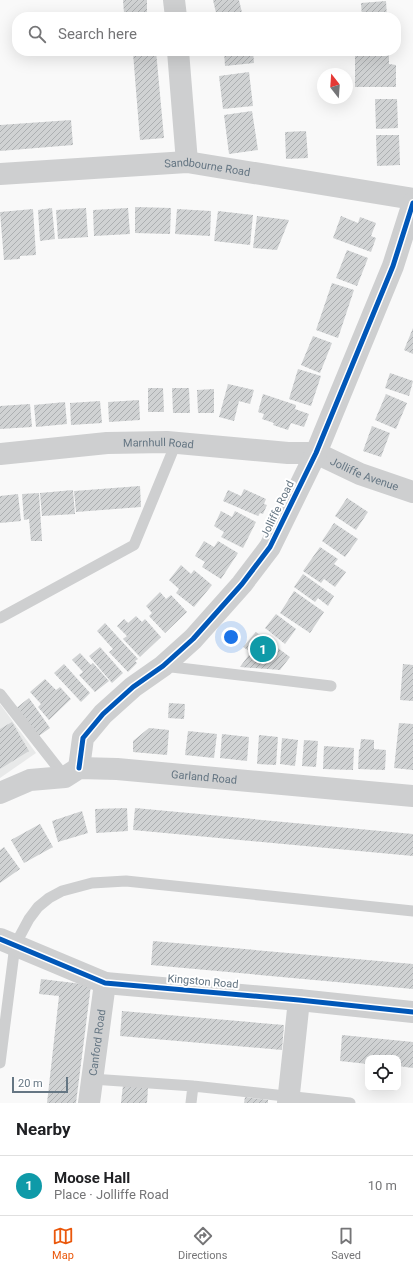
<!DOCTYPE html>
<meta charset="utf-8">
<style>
body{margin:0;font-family:Roboto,sans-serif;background:#f2f2f2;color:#202124}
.controls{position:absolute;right:12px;bottom:12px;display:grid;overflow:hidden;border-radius:8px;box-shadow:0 4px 16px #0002}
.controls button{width:36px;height:36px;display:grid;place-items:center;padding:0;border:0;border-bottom:1px solid #e0e0e0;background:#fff;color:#202124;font:20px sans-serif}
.compass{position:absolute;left:317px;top:68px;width:36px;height:36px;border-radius:50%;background:#fff;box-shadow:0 4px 16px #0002;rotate:343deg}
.scale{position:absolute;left:12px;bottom:10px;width:56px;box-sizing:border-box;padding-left:4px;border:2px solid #657683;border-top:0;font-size:11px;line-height:14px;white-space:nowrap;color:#657683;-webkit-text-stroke:3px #fff;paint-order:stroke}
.you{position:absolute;left:231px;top:637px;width:14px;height:14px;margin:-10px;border:3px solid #fff;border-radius:50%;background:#1a73e8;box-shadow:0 0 0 6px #1a73e833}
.badge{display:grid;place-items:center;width:26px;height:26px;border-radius:50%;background:#ea580c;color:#fff;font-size:13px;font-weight:700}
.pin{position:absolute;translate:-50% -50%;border:2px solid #fff;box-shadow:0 1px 4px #0006}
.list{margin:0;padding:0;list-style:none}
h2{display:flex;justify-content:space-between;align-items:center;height:52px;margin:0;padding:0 16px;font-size:17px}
h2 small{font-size:13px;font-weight:400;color:#757577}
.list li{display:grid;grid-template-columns:26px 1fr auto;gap:12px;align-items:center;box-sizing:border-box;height:60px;padding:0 16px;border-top:1px solid #e0e0e0}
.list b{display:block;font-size:15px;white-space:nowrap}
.list p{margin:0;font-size:13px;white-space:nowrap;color:#757577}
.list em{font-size:13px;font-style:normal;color:#757577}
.icon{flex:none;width:22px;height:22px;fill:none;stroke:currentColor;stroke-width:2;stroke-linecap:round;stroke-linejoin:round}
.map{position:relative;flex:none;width:413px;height:1103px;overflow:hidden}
.search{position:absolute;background:#fff;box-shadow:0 4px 16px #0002;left:12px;right:12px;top:12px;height:44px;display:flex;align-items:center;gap:10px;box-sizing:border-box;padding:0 14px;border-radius:16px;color:#757577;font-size:15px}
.sheet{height:112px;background:#fff}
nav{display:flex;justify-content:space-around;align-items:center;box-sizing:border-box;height:56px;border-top:1px solid #e0e0e0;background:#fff;font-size:11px;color:#757577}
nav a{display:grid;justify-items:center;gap:2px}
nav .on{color:#ea580c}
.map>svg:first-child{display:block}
</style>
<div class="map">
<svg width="413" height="1103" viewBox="0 0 413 1103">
<defs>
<pattern id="building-hatch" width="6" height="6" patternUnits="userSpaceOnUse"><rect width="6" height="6" fill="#d0d2d3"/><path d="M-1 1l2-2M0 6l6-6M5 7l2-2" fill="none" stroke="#acafb1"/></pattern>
</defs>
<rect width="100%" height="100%" fill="#f9f9f9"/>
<!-- built -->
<path fill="#e8e9e9" d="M0,704L36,753L0,778Z"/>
<!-- building -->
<path fill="url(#building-hatch)" d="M123,0H147V12L124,13Z
M213,0H239L243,17H217Z
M386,1L387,17H362L361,3Z
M156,51L164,138L140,140L133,53Z
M224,51H253L254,63L225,66Z
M355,51H389V64L396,65V87H355Z
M249,72L253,106L223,109L219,76Z
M375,99H397L398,128L376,129Z
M252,111L258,150L229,154L224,115Z
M71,120L73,145L0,151V125Z
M306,131L308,158L286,159L285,132Z
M376,135H399L400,165L377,166Z
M135,207L171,208L170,234L135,233Z
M52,208L55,239L40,241L38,210Z
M86,208L88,237L58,239L56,210Z
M128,208L130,234L94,236L93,210Z
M33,209L36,255L20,256V259L4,260L0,212Z
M177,209L211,211L210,236L175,234Z
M218,211L253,215L250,245L214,241Z
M257,216L289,220L277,250L253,248Z
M341,216L358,223L360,217L376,223L371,236L376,238L371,252L333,238Z
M347,250L368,258L357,286L336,278Z
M332,283L354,290L338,338L316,330Z
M413,328V354L404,350Z
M313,336L332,343L320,373L301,365Z
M298,369L321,376L311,406L289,399Z
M390,373L413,381L409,396L385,388Z
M228,384L254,390L250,404L239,401L234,421L219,417Z
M148,388H163L164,412H148Z
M172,388H189L190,413H173Z
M214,389V413H198L197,390Z
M263,394L296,405L295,409L309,414L304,427L291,423L288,430L273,425L274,423L262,419L264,414L258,412Z
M386,394L407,403L396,429L375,420Z
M139,400L140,420L109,422L108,402Z
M100,401L102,423L71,425L70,403Z
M65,402L67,424L36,427L34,405Z
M30,404L32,427L0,429V406Z
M372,426L390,433L381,457L363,451Z
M140,486L141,507L76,512L74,491Z
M244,489L266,499L264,504L267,505L263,514L260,513L258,516L223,501L228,490L241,496Z
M73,490L75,514L42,516L40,493Z
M39,493L42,541H31L29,519L24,520L22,494Z
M18,494L21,521L0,523V496Z
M347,498L368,512L356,530L335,516Z
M221,511L232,517L235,511L256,522L243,548L221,537L224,532L214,526Z
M334,523L358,539L345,557L322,541Z
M204,541L214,547L218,541L238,553L221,579L202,567L205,562L195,556Z
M320,547L338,559L334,564L346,572L335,587L324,579L321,583L303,571Z
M181,565L191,574L194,570L212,585L194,607L176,593L179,589L169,580Z
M303,574L334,596L328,606L318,598L315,602L294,587Z
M294,591L324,612L310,633L280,613Z
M160,592L166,599L171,595L187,612L165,633L149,616L152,613L146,606Z
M276,614L296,629L285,644L265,628Z
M136,616L142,622L145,619L161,637L140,657L123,639L127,636L117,626L124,619L128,623Z
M105,623L138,659L135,661L137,663L128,672L109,652L113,649L97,631Z
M256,632L290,657L280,670L240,667L251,652L243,647Z
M100,647L123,673L112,683L89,656Z
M80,653L91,665L93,663L109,681L95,692L79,675L83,672L72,660Z
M64,664L90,693L81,702L54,673Z
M403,664L413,665V701L400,700Z
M45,679L56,690L60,687L71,699L49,720L38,707L41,704L30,692Z
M29,698L50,728L36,738L15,709Z
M169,703L185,704L184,719L168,718Z
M12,722L29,751L0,769V729Z
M399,723L413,724V770L394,768Z
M149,728L169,730L167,755L133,752V741Z
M188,731L217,734L214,758L185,755Z
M222,734L249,737L247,761L220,758Z
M259,735L278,737L276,765L257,764Z
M282,738L298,740L295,766L280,764Z
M361,739L374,740V749L386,750L385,770L358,769L359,749H360Z
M304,740L318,741L316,767L302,766Z
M324,746L354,748L353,770L323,769Z
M127,808L128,831L96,833L95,809Z
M135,808L413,834V856L133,830Z
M82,811L88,833L58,842L52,821Z
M40,824L53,847L24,863L11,840Z
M4,847L20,869L0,883V850Z
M153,941L413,964V989L151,965Z
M41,979L91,985L76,1103H47L59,996L39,994Z
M122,1011L284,1025L282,1050L120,1036Z
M342,1035L413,1042V1068L398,1066V1058H368V1064L340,1061Z
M123,1085L148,1088L147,1103H121Z
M245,1097L268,1100V1103H244Z"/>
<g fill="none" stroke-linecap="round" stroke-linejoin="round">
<!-- service -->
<path stroke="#cecfd0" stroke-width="11" d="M0,618L134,545L176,443
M163,666L331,686
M0,694L65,777
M0,1063L15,945L29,919L38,907L49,898L62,891L92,883L126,881L413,911
M92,1079L193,1086L350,1103
M191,1103L193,1086"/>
<!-- minor -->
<g stroke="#cecfd0" stroke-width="22">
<path d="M174,0L176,17"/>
<path d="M178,51L187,162"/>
<path id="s1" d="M0,174L187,162L413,199"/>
<path id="s2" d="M0,454L107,443L167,442L288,453H316L360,474L413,492"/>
<path d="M79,768L83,738L103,714L133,687L163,666L193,639L242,584L270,547L316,453L393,266L413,203"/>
<path id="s3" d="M0,793L30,780L65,777L79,768L117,769L413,796"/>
<path d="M0,939L105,983L299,1000L413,1012"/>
<path id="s4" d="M89,1103L105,983"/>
<path d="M288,1103L299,1000"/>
</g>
<!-- cycleway casing -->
<g stroke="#fff" stroke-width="8">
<path id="cycleway" d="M79,768L83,738L103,714L133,687L163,666L193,639L242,584L270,547L316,453L393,266L413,203
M0,939L105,983L299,1000L413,1012"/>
</g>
<!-- cycleway -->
<use href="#cycleway" stroke="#0057b8" stroke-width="5"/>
</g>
<g text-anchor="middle" stroke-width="4" stroke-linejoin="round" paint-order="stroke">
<!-- street labels -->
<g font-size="11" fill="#657683" stroke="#fff">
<text dy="4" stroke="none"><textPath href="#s1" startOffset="208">Sandbourne Road</textPath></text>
<text dy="4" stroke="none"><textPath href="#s2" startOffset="159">Marnhull Road</textPath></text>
<text dy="4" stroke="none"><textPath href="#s2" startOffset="370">Jolliffe Avenue</textPath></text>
<text transform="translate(277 509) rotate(-64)" y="4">Jolliffe Road</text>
<text dy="4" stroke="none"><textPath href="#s3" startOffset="210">Garland Road</textPath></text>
<text transform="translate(203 981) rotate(5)" y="4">Kingston Road</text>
<text dy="4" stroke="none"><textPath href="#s4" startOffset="61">Canford Road</textPath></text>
</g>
</g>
</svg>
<div class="controls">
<button><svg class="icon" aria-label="locate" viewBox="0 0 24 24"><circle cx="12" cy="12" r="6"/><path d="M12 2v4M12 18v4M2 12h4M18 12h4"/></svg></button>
</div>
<svg class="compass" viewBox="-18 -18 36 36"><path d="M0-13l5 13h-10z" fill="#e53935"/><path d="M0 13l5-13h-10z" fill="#757577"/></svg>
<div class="scale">20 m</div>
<div class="you"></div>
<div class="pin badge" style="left:263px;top:649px;background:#0f9aa8">1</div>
<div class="search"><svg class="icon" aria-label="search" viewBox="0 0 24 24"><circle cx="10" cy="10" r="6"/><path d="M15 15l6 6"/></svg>Search here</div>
</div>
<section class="sheet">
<h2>Nearby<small></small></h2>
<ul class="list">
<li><span class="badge" style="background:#0f9aa8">1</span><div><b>Moose Hall</b><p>Place · Jolliffe Road</p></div><em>10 m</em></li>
</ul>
</section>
<nav>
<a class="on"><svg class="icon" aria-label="map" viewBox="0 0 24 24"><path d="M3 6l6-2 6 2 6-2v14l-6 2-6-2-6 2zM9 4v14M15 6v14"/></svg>Map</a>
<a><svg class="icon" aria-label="directions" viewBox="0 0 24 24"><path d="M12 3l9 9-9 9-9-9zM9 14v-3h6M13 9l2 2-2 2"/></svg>Directions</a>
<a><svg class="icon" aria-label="saved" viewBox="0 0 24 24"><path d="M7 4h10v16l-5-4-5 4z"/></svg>Saved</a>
</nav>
